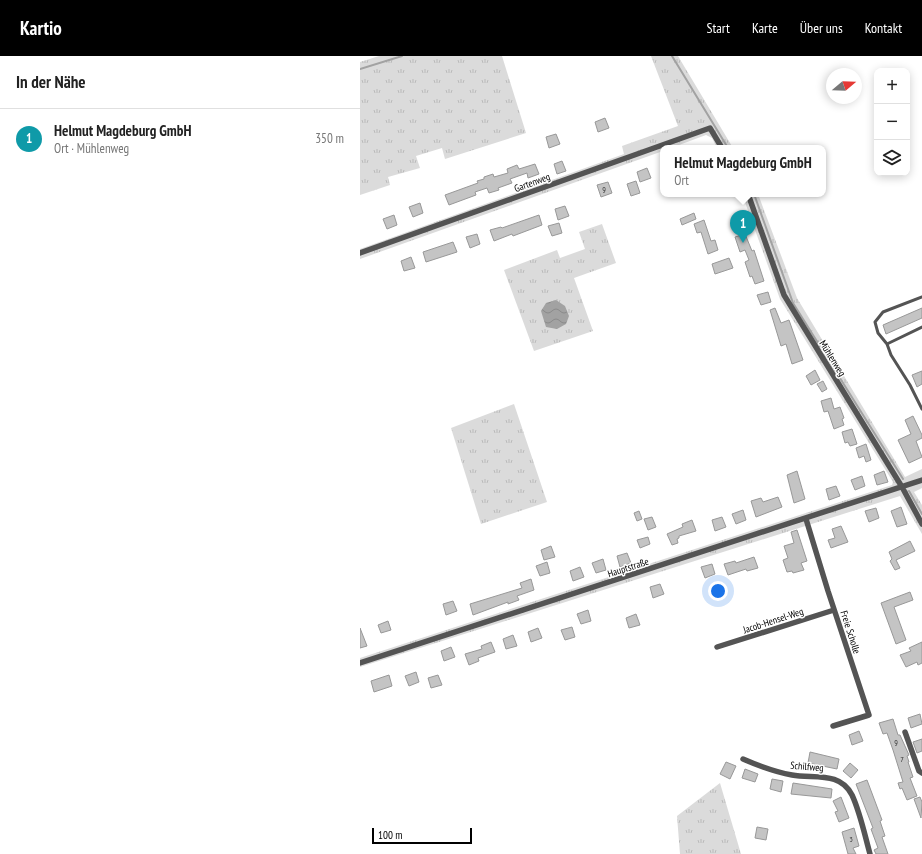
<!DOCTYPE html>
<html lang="de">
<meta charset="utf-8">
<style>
body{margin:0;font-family:"PT Sans Narrow",sans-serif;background:#f6f6f6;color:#222}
.controls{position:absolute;right:12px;top:12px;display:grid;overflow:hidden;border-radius:8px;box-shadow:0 2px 10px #0003}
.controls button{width:36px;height:36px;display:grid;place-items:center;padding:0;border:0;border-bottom:1px solid #e0e0e0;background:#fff;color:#222;font:20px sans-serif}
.compass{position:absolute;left:466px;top:12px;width:36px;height:36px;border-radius:50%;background:#fff;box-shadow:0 2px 10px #0003;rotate:71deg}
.scale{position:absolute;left:12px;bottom:10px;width:100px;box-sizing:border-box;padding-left:4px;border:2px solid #000;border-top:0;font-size:11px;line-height:14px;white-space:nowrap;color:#000;-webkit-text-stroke:3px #fff;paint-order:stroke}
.you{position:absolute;left:358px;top:535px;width:14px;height:14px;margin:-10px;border:3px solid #fff;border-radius:50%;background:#1a73e8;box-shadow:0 0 0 6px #1a73e833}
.badge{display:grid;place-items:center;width:26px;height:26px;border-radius:50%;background:#000;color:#fff;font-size:13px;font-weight:700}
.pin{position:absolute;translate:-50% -33px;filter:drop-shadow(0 1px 2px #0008)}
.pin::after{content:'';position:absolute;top:21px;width:14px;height:12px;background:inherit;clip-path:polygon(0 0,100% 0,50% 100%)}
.popup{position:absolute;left:300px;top:89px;width:166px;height:52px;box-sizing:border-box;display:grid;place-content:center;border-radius:8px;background:#fff;filter:drop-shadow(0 1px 3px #0005);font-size:13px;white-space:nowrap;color:#767676}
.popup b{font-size:15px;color:#222}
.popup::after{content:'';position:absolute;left:50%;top:100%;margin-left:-8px;border:8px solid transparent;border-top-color:#fff}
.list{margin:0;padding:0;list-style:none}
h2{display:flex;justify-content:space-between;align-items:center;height:52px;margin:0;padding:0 16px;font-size:17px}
h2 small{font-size:13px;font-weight:400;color:#767676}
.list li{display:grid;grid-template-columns:26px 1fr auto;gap:12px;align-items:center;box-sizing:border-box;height:60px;padding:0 16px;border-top:1px solid #e0e0e0}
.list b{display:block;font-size:15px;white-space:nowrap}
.list p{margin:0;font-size:13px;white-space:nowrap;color:#767676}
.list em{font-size:13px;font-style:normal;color:#767676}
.icon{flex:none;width:22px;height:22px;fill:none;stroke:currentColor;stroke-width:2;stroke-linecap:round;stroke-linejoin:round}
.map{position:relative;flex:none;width:562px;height:798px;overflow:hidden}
header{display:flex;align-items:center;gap:24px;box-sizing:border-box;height:56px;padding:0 20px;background:#000;color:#fff}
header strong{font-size:19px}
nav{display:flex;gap:22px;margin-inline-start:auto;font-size:14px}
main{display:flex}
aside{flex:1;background:#fff}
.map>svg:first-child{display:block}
</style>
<header>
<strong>Kartio</strong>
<nav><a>Start</a><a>Karte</a><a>Über uns</a><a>Kontakt</a></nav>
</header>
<main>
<aside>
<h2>In der Nähe<small></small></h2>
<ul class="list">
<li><span class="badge" style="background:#0f9aa8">1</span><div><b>Helmut Magdeburg GmbH</b><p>Ort · Mühlenweg</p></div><em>350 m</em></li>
</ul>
</aside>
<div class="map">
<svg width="562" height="798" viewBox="0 0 562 798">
<defs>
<pattern id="grass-tufts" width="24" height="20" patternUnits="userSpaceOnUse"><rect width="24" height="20" fill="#dbdbdb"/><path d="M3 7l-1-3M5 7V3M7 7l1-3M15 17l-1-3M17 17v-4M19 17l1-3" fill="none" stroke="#bababa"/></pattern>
<pattern id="water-waves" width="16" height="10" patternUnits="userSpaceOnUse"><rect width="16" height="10" fill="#a2a2a2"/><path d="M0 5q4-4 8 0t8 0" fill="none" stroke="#8a8a8a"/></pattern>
</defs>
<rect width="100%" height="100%" fill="#fff"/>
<!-- grass -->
<path fill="url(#grass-tufts)" d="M19,0H142L166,77L85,103L82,92L56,100L60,112L28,121L30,129L0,139V6Z
M291,0H318L373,92H357L352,82L346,79L311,92H303V95L0,203V193L264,98L262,90L318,70Z
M382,138H398L437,242L545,421L562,413V432L554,436L562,449V478L540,440L0,611V602L532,429L533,426L420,243Z
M242,168L256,207L214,222L233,275L174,295L144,214L197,194L200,202L225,193L219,176Z
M154,348L187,446L121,468L91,372Z
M360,727L381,798H320L317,760Z"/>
<!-- water -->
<path fill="url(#water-waves)" d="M196,244L205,250L209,260L206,268L197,273L186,271L181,255L186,247Z"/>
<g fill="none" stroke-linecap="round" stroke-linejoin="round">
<!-- stream -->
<path stroke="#a2a2a2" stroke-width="2" d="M312,0L368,92
M0,13L42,0
M394,138L433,247L543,423
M549,435L562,458"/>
</g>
<!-- building -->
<path fill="#c4c4c4" stroke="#989898" d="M245,62L249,72L238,76L235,66Z
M196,78L200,88L189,92L186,81Z
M202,105L206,115L197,118L194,108Z
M175,108L179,118L168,122L167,117L150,123L152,127L138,132L139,134L129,137L127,132L115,136L116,139L89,149L85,139L118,127L117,125L124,123V121L133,118L134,121L148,117L147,113L157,109L159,113Z
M287,112L291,122L280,126L277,116Z
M276,125L280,137L271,140L267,128Z
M248,126L252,137L241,141L237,129Z
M60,147L63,157L53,161L49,151Z
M205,150L209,160L198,164L195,153Z
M334,157L336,163L322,169L320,163Z
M34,159L37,169L27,173L23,163Z
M179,159L182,169L153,180L152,178L134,185L130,174L141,171L142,172Z
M344,164L351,185L355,184L358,194L348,198L341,176L337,177L334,168Z
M199,167L202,177L192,180L188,170Z
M117,178L120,188L110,192L106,181Z
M385,178L392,195L394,194L404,225L395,228L392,220L390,221L385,206L389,204L385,194L380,196L375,181Z
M93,186L97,196L66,206L63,196Z
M51,201L55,212L44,215L41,205Z
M369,202L373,212L355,218L352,208Z
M408,236L411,246L401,249L397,239Z
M415,252L421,267L429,264L443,304L432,308L426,288L421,290L410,254Z
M562,252V262L526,278L523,269Z
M455,314L460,324L451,329L446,320Z
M562,315V328L557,331L552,319Z
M463,325L467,333L462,336L457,328Z
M471,342L474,353L480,351L484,362L482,363L484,369L474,373L468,355L464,356L461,345Z
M553,360L562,379V382L556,385L562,401L549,407L538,384L551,378L545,364Z
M492,373L497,388L490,390L488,386L485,387L482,376Z
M506,388L511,404L506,406L504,400L499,402L496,392Z
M437,415L445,443L434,447L427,419Z
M524,415L528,426L517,429L514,419Z
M502,420L505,430L495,434L491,424Z
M476,430L480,440L469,444L466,433Z
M418,441L422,451L396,461L391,445L401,442L403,446Z
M541,451L547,468L537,471L531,455Z
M516,452L519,462L509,466L505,455Z
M383,454L386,464L376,468L372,458Z
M279,455L282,463L277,465L274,457Z
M292,461L296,471L288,474L284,463Z
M362,461L366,471L355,475L352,464Z
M332,464L336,475L319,480V482L317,483L318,487L312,489L307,478L323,471L322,468Z
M481,470L488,486L471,492L468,484L475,482L472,473Z
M437,474L447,505L441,507L444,514L433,517L432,515L427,516L423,504L428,502L424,490L434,487L431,476Z
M288,481L290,488L280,492L277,484Z
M550,485L555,495L536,504L540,512L535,514L530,505L532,503L529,496Z
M191,490L195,501L184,504L181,494Z
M267,497L271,507L260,511L257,500Z
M394,501L398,512L387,515L386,513L368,519L364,508L375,505L376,507Z
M243,503L246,514L236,517L232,507Z
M187,506L190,517L180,520L176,510Z
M352,508L355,518L345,522L341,511Z
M220,511L224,521L213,525L210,515Z
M171,523L174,534L157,540L159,544L148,548V546L113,559L110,548L162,532L160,527Z
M300,528L304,538L293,542L290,531Z
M550,536L553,544L534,551L546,584L536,588L521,547Z
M93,545L97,555L86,559L83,548Z
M228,554L231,565L221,568L217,558Z
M276,558L280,569L269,572L266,562Z
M28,565L31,574L21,577L18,569Z
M212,571L215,581L205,584L201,574Z
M0,572L7,590L0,592Z
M178,572L182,582L171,586L168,576Z
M153,579L157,590L146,593L143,583Z
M131,586L135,596L118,602L119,605L109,609L105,598L122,593L121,590Z
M562,586V607L558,609L557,606L546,611L540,599L551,595L549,592Z
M91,591L95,601L84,605L81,595Z
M56,616L59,626L49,630L45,620Z
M29,619L32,630L14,636L11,625Z
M78,619L82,629L71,632L68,622Z
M560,658L562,668L551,672L548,662Z
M533,663L538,679H540L549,699L547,700L549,706H548L553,721L550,722L557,740L547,744L542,732L540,733L538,727L543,726L533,694L527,677L523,678L519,667Z
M499,675L503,685L492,689L489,679Z
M562,683V695L557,697L553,686Z
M450,696L479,703L477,713L448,707Z
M366,706L376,710L370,723L360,718Z
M490,707L498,714L491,722L483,715Z
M385,713L398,718L395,726L382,722Z
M412,723L423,725L421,736L410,733Z
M507,724L522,764L520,765L525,780L522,781L528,798H516L514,794L518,792L511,773L513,772L496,728Z
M433,727L472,733L471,742L431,738Z
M481,741L489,762L479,766L475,756L478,755L473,745Z
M560,741L562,746L561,762L554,743Z
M397,771L408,773L406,784L395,782Z
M494,772L499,790L493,792L496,798H488L482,776Z"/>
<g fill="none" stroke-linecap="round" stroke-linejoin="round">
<!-- lane -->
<path stroke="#545454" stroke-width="3" d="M562,241L523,256L515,266L518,277L527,288L531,299L550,329L562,353
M527,288L562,271"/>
<!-- street -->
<path stroke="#545454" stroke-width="5.5" d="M388,138L424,239L542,431L562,468
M0,197L350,72L362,92
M446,463L468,535L509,659L473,670
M357,591L474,554
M0,607L562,424
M545,676L559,715L562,717
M383,703C399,710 415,716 432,719C454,723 480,715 492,739C500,756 505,780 510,798"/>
</g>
<g text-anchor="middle" stroke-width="3" stroke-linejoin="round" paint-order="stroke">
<!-- number labels -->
<g font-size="8" fill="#313131">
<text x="244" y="136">9</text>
<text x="536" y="689">9</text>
<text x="542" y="706">7</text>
<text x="491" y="786">3</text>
</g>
<!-- street labels -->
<g font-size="10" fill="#000" stroke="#fff">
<text transform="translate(172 126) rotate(-20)" y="4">Gartenweg</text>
<text transform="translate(473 302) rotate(58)" y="4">Mühlenweg</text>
<text transform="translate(268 511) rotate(-18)" y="4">Hauptstraße</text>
<text transform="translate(413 564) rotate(-18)" y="4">Jacob-Hensel-Weg</text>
<text transform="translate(491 576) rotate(72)" y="4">Freie Scholle</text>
<text transform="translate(447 710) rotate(5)" y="4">Schilfweg</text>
</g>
</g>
</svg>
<div class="controls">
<button>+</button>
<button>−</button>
<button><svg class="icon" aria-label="layers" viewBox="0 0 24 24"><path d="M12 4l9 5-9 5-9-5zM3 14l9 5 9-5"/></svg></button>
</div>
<svg class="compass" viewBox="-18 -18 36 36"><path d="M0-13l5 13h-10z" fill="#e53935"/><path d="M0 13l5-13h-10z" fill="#767676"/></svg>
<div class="scale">100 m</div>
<div class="you"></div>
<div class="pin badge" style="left:383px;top:187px;background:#0f9aa8">1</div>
<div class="popup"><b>Helmut Magdeburg GmbH</b>Ort</div>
</div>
</main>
